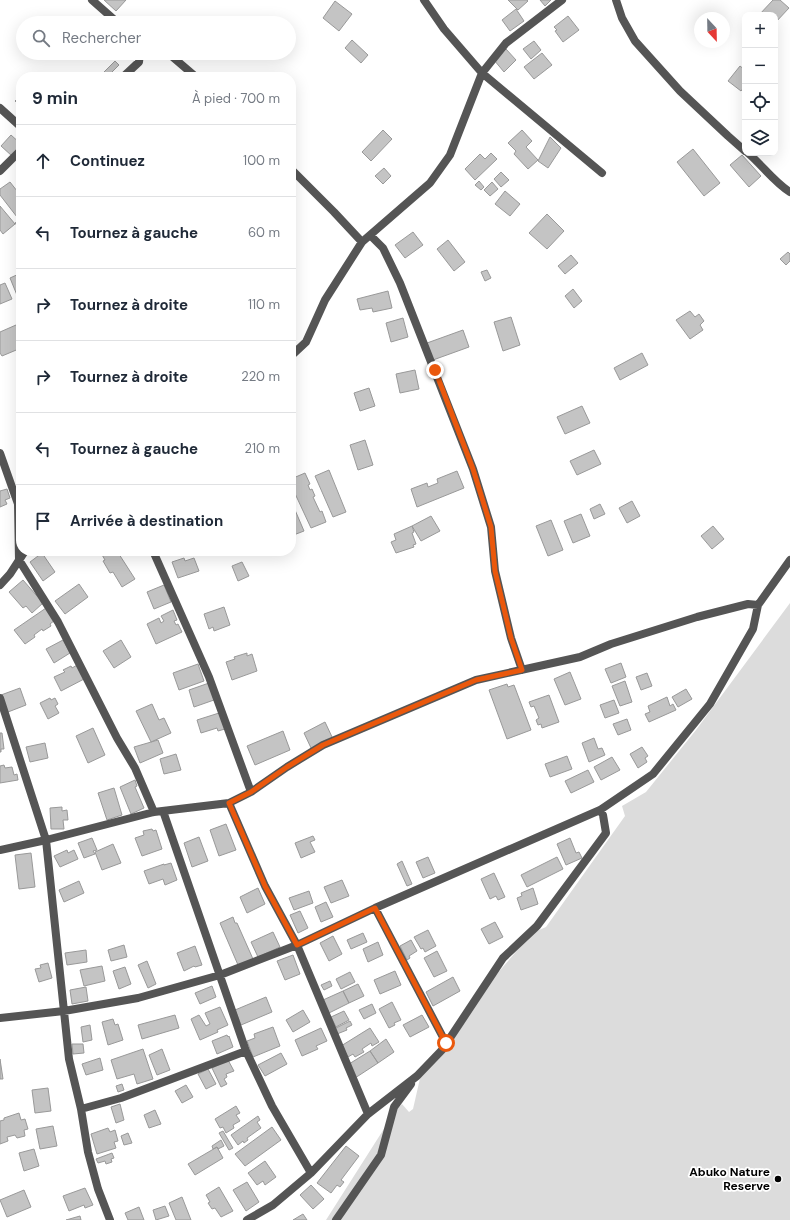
<!DOCTYPE html>
<html lang="fr">
<meta charset="utf-8">
<style>
body{margin:0;font-family:"DM Sans",sans-serif;background:#f2f2f3;color:#1f2937}
.controls{position:absolute;right:12px;top:12px;display:grid;overflow:hidden;border-radius:8px;box-shadow:0 4px 16px #0002}
.controls button{width:36px;height:36px;display:grid;place-items:center;padding:0;border:0;border-bottom:1px solid #e0e1e3;background:#fff;color:#1f2937;font:20px sans-serif}
.compass{position:absolute;left:694px;top:12px;width:36px;height:36px;border-radius:50%;background:#fff;box-shadow:0 4px 16px #0002;rotate:158deg}
.stop{position:absolute;width:12px;height:12px;margin:-9px;border:3px solid #ea580c;border-radius:50%;background:#fff}
.stop.end{background:#ea580c;border-color:#fff;box-shadow:0 1px 4px #0008}
.list{margin:0;padding:0;list-style:none}
h2{display:flex;justify-content:space-between;align-items:center;height:52px;margin:0;padding:0 16px;font-size:17px}
h2 small{font-size:13px;font-weight:400;color:#747a83}
.list li{display:grid;grid-template-columns:26px 1fr auto;gap:12px;align-items:center;box-sizing:border-box;height:72px;padding:0 16px;border-top:1px solid #e0e1e3}
.list b{display:block;font-size:15px;white-space:nowrap}
.list em{font-size:13px;font-style:normal;color:#747a83}
.icon{flex:none;width:22px;height:22px;fill:none;stroke:currentColor;stroke-width:2;stroke-linecap:round;stroke-linejoin:round}
.map{position:relative;flex:none;width:790px;height:1220px;overflow:hidden}
.search{position:absolute;background:#fff;box-shadow:0 4px 16px #0002;left:16px;top:16px;width:280px;height:44px;display:flex;align-items:center;gap:10px;box-sizing:border-box;padding:0 14px;border-radius:22px;color:#747a83;font-size:15px}
.panel{position:absolute;background:#fff;box-shadow:0 4px 16px #0002;left:16px;top:72px;width:280px;height:484px;border-radius:16px}
.map>svg:first-child{display:block}
</style>
<div class="map">
<svg width="790" height="1220" viewBox="0 0 790 1220">
<rect width="100%" height="100%" fill="#fff"/>
<!-- green -->
<path fill="#dcdcdc" d="M790,603V1220H326L387,1124L388,1117L402,1104L409,1112L413,1109L421,1074L479,995L532,933L546,927L625,816L622,806L646,792L696,730Z"/>
<!-- building -->
<path fill="#c4c4c4" stroke="#999" d="M104,0H126L116,11Z
M508,0H527L528,1L518,10Z
M540,0H551L545,6Z
M773,0H780L789,8L775,23V15H759Z
M335,1L352,14L339,31L323,18Z
M516,9L524,21L510,31L502,20Z
M568,16L579,30L563,42L555,31L557,30L554,27Z
M352,40L368,55L361,63L345,48Z
M534,41L541,50L531,59L523,49Z
M506,49L516,60L504,72L494,60Z
M542,53L552,65L534,79L524,67Z
M115,61L119,65L107,77L103,73Z
M740,66L745,70V86L741,91L728,81Z
M21,95V107L15,101Z
M383,130L392,139L371,161L362,152Z
M522,130L532,141L526,147L538,160L528,169L514,154L516,151L508,143Z
M11,135L21,144V146L12,156L1,146Z
M550,137L561,148L548,168L538,161Z
M693,149L720,183L704,196L677,162Z
M491,153L497,159L475,180L465,169L480,154L485,159Z
M742,155L761,176L749,187L730,165Z
M384,168L391,176L383,184L375,176Z
M501,172L509,180L501,187L494,179Z
M479,181L484,187L481,190L475,185Z
M10,182L21,196V214L17,217L0,195V189Z
M492,182L498,189L490,196L484,190Z
M505,191L520,204L510,216L495,204Z
M0,206L15,224L3,234L0,230Z
M547,214L564,231L547,249L529,233Z
M21,219V231L15,223Z
M413,232L423,245L405,258L395,245Z
M448,240L465,262L454,271L437,249Z
M788,252L790,254V261L786,265L780,259Z
M571,255L578,263L565,274L558,266Z
M487,270L491,278L485,281L481,272Z
M21,273V305L10,278Z
M5,283L12,299L0,304V285Z
M573,289L582,301L574,308L565,296Z
M388,291L392,308L373,312L372,308L360,310L357,299Z
M690,311L695,317L699,314L704,321L700,325L703,330L690,339L676,320Z
M511,317L520,345L503,351L494,322Z
M403,318L408,337L391,342L386,323Z
M16,325L18,328L21,327V348L2,356L0,353V332Z
M463,330L469,347L433,360L427,343Z
M642,353L648,365L620,380L614,368Z
M415,370L419,389L400,393L396,374Z
M369,388L375,406L360,411L354,393Z
M582,406L590,423L565,434L557,417Z
M365,440L373,465L358,470L350,445Z
M594,450L601,464L577,475L570,461Z
M329,470L346,512L333,517L315,476Z
M457,471L464,488L417,507L411,489L427,483L428,487L438,483L437,479Z
M305,473L310,484L308,485L310,490L312,489L315,496L313,497L320,512L322,511L326,522L311,528L291,485V479Z
M7,489L10,498L5,500L7,504L0,507V491Z
M632,501L640,516L627,523L619,508Z
M600,504L605,514L594,519L590,509Z
M295,510L304,531L291,536V511Z
M581,514L590,536L573,543L564,521Z
M431,516L440,531L421,541L412,526Z
M551,520L563,550L548,556L536,526Z
M412,526L414,532L412,533L416,544L413,545L414,547L396,553L391,542L396,540L394,534Z
M713,526L724,539L712,549L701,536Z
M104,551H117L135,579L122,587L113,572L110,573L103,561L105,560L101,553Z
M42,553L55,572L43,581L30,562Z
M184,558L185,561L194,558L199,571L178,578L172,562Z
M242,562L249,576L238,581L232,566Z
M23,580L43,603L32,613L26,606L23,608L9,592Z
M79,584L88,597L65,614L55,601Z
M164,585L171,602L154,609L147,592Z
M224,607L230,625L214,631L213,627L209,629L204,614Z
M46,608L55,620L50,624L51,626L43,631L42,629L34,635L35,637L25,644L14,630Z
M173,610L177,620L174,621L176,625L178,624L182,632L156,644L147,624L159,618L161,623L164,621L161,616Z
M63,640L70,653L54,663L46,649Z
M121,640L131,657L114,668L103,651Z
M247,653V656L252,654L257,671L232,680L226,662L235,659L234,657Z
M621,663L626,677L611,683L605,669Z
M79,664L86,678L61,691L54,677L65,672L63,670L71,666L72,668Z
M198,664L204,681L179,690L173,673Z
M570,672L581,699L565,705L554,679Z
M647,673L652,686L641,690L636,677Z
M625,681L632,702L620,706L612,686Z
M209,683L214,700L194,707L189,690Z
M507,684L508,687L514,685L531,730L507,739L489,690Z
M20,688L26,705L8,712L1,695Z
M686,689L692,699L678,707L672,697Z
M549,695L559,722L542,728L541,724L538,725L536,720L539,718L534,706L531,707L529,702Z
M667,697L670,706L673,704L676,710L649,722L645,714L650,712L648,706Z
M50,698L51,700L55,698L58,704L55,706L59,713L48,719L40,703Z
M614,700L619,713L605,718L600,705Z
M152,704L159,720L164,718L171,733L151,742L136,711Z
M219,713L225,729L218,731L217,728L201,733L197,720Z
M627,719L631,730L618,735L613,724Z
M325,722L333,739L312,750L304,733Z
M93,728L105,755L88,763L76,736Z
M283,731L290,750L255,765L247,746Z
M0,733H2L4,749H1V752H0Z
M594,738L598,749L602,748L605,755L589,762L582,743Z
M158,740L163,753L140,763L134,747Z
M45,743L48,758L30,762L26,747Z
M642,747L648,756L645,758L647,762L638,768L630,754Z
M176,754L181,770L164,774L160,759Z
M567,756L572,769L550,777L545,764Z
M612,757L620,770L601,780L594,767Z
M4,765L5,768L12,767L14,775L17,774L18,780L0,783V766Z
M588,770L594,782L571,793L565,781Z
M135,780L137,786L135,787L144,808L131,814L120,787Z
M114,788L122,815L107,820L98,793Z
M62,807V811L67,810L68,820H63L64,829H51L50,808Z
M226,824L236,850L219,856L210,830Z
M152,829L153,831L156,830L162,849L142,856L135,838L144,835L143,831Z
M313,836L315,840L310,842L315,852L301,858L295,843Z
M199,837L208,861L192,867L184,843Z
M92,838L97,850L93,851L95,854L84,858L78,843Z
M570,838L576,853L579,852L582,858L566,865L557,844Z
M113,844L121,863L102,870L95,852Z
M67,850L68,853L74,850L78,859L60,867L54,856Z
M31,853L35,887L19,889L15,855Z
M428,857L435,873L423,878L416,862Z
M557,857L563,869L527,887L521,875Z
M402,861L412,884L407,886L397,864Z
M171,863L177,880L165,885L163,879L149,884L144,871L164,864V865Z
M494,873L505,897L498,900L496,896L490,899L481,879Z
M342,880L349,896L331,903L324,887Z
M79,881L84,893L64,902L59,890Z
M258,888L265,904L247,913L240,897Z
M533,888L538,904L521,910L517,898L522,896L521,893Z
M309,891L313,903L294,910L289,898Z
M326,902L333,917L321,922L315,907Z
M300,911L308,928L298,933L290,915Z
M233,917L235,923H237L253,959L238,965L220,923Z
M495,922L503,937L489,944L481,929Z
M428,930L436,946L425,952L423,948L421,949L414,937Z
M273,932L280,947L258,957L251,942Z
M363,933L367,942L351,949L347,940Z
M333,936L342,954L329,961L320,943Z
M411,940L417,951L409,956L410,958L407,960L400,946Z
M378,942L383,955L368,962L363,949Z
M124,945L127,957L111,961L108,950Z
M195,946L202,965L195,967L194,966L184,971L177,953Z
M86,950L87,962L67,965L65,953Z
M437,951L447,971L434,977L424,958Z
M293,955L300,974L285,980L277,961Z
M147,961L156,984L148,988L138,965Z
M48,963L52,978L39,982L35,969L41,968L40,965Z
M102,966L105,981L84,986L80,970Z
M125,967L131,984L119,989L113,971Z
M395,971L401,985L380,994L374,980Z
M350,972L355,982L341,989L336,979Z
M453,977L460,991L433,1006L426,992Z
M330,981L332,986L324,990L321,985Z
M358,984L364,996L349,1003L343,991Z
M212,986L216,997L200,1004L195,993Z
M86,987L88,1001L72,1004L70,990Z
M343,991L349,1003L329,1013L323,1000Z
M266,997L272,1012L241,1025L235,1010Z
M392,1002L401,1020L394,1023L395,1025L389,1028L379,1009Z
M372,1004L376,1013L364,1019L359,1010Z
M220,1007L228,1025L217,1030L218,1032L200,1040L191,1019L199,1015L206,1026L210,1024L205,1013Z
M303,1010L310,1022L293,1032L286,1020Z
M344,1011L349,1020L336,1027L331,1017Z
M175,1015L179,1028L142,1039L138,1025Z
M422,1015L429,1027L410,1037L403,1025Z
M113,1019L115,1025L118,1024L123,1040L108,1045L102,1022Z
M350,1021L352,1025L346,1028L347,1030L337,1034L334,1029Z
M90,1025L92,1040L83,1042L81,1027Z
M273,1027L280,1046L253,1057L247,1041L255,1038L254,1034Z
M321,1028L327,1041L316,1046L318,1049L302,1056L295,1040Z
M370,1028L379,1042L372,1046L371,1043L362,1049L364,1052L355,1057L353,1054L348,1057L341,1046Z
M227,1035L228,1037L229,1036L233,1047L217,1054L212,1041Z
M386,1039L394,1052L378,1063L370,1051Z
M72,1044H83L84,1053L73,1054Z
M143,1049L153,1079L137,1084L134,1074L117,1079L111,1060Z
M162,1049L170,1070L157,1075L149,1055Z
M370,1051L378,1063L355,1078L349,1064Z
M281,1053L287,1064L265,1076L258,1065Z
M100,1058L103,1070L86,1075L82,1064Z
M0,1059L3,1079H0Z
M228,1060L234,1071L226,1074L227,1077L224,1079L227,1084L221,1087L212,1068Z
M208,1069L216,1084L206,1089L198,1074Z
M122,1084L124,1090L118,1092L116,1086Z
M186,1085L193,1097L182,1103L175,1091Z
M48,1088L51,1111L35,1113L32,1090Z
M120,1104L124,1120L116,1123L111,1107Z
M236,1106L240,1113L236,1115L240,1121L233,1125L234,1128L226,1133L223,1127L220,1128L215,1119Z
M155,1110L161,1124L149,1128L144,1115Z
M19,1113L21,1120L25,1119L28,1129L24,1130L25,1136L17,1138L15,1135L7,1137L8,1141L0,1144V1121L4,1120V1118Z
M258,1116L260,1120L257,1122L261,1128L247,1138L248,1140L244,1143L243,1141L238,1145L231,1135Z
M53,1126L57,1146L40,1149L36,1129Z
M272,1127L281,1140L245,1166L235,1154Z
M108,1128L110,1132L115,1130L118,1141L114,1142L116,1148L97,1154L91,1134Z
M223,1131L233,1148L229,1150L219,1133Z
M128,1133L132,1143L124,1145L121,1136Z
M221,1140L224,1146L218,1149L217,1147L213,1149L212,1146Z
M346,1146L359,1156L341,1180L344,1182L340,1187L337,1185L331,1193L317,1183Z
M217,1147L223,1158L195,1175L188,1164Z
M34,1149L39,1166L24,1171L19,1153Z
M112,1153L114,1158L111,1159L112,1162L106,1164L105,1161L98,1163L96,1159Z
M265,1161L276,1177L265,1185L263,1181L257,1185L248,1173Z
M247,1182L259,1202L246,1211L233,1190Z
M311,1185L324,1199L313,1209L300,1195Z
M219,1187L233,1211L221,1217L215,1208L212,1209L208,1203L210,1202L206,1195Z
M85,1188L93,1205L85,1208L84,1205L69,1211L63,1196Z
M24,1190L31,1207L7,1217L0,1200Z
M182,1197L191,1220H176L169,1203Z
M165,1206L169,1216L156,1220L153,1210Z
M139,1207L144,1220H128L125,1213Z
M303,1214L307,1220H293Z
M80,1216L81,1220H66Z"/>
<g fill="none" stroke-linecap="round" stroke-linejoin="round">
<!-- street -->
<path stroke="#555" stroke-width="8" d="M92,0L118,23
M424,0L444,29L482,73L602,173
M616,0L622,18L635,41L680,91L728,136L745,151
M168,53L196,77
M123,77L139,62L140,53
M0,108L21,127
M748,153C762,165 775,183 790,192
M291,169L334,212L362,242
M0,171L21,150
M370,235L383,248L400,283L473,469L491,527L495,571L511,638L522,670
M291,356L306,342L325,300L362,242L430,183L450,155L482,73L506,43L562,0
M0,453L18,504L19,560L58,622L117,738L135,768L154,812
M153,551L209,677L251,792
M0,585L10,574L25,551
M0,698L46,840L69,1059L81,1109L88,1152L98,1189L110,1220
M229,803L265,886L297,945L368,1114
M163,811L246,1051L272,1106L311,1173
M0,850L46,840L154,812L229,803L251,792L287,767L323,745L476,680L580,657L611,644L697,617L748,604L758,605
M375,908L446,1043
M0,1018L64,1011L138,998L220,975L297,945L375,908L600,810L653,774L710,704L753,629L758,605L790,560
M81,1109L121,1098L246,1051
M247,1220L273,1205L311,1173L368,1114L417,1076L442,1050L503,958L537,926L606,833L603,815L600,810
M336,1220L381,1155L394,1107L411,1084"/>
</g>
<g fill="none" stroke-linecap="round" stroke-linejoin="round">
<!-- route -->
<path stroke="#ea580c" stroke-width="5" d="M435,370L473,469L491,527L495,571L511,638L522,670L476,680L323,745L287,767L251,792L229,803L265,886L297,945L375,908L446,1043"/>
</g>
<!-- markers -->
<circle fill="#000" stroke="#fff" stroke-width="1.5" cx="778" cy="1179" r="4"/>
<g text-anchor="middle" stroke-width="3.5" stroke-linejoin="round" paint-order="stroke">
<!-- poi labels -->
<g font-size="12" font-weight="bold" fill="#000" stroke="#fff" text-anchor="end">
<text x="770" y="1176">Abuko Nature<tspan x="770" dy="14">Reserve</tspan></text>
</g>
</g>
</svg>
<div class="controls">
<button>+</button>
<button>−</button>
<button><svg class="icon" aria-label="locate" viewBox="0 0 24 24"><circle cx="12" cy="12" r="6"/><path d="M12 2v4M12 18v4M2 12h4M18 12h4"/></svg></button>
<button><svg class="icon" aria-label="layers" viewBox="0 0 24 24"><path d="M12 4l9 5-9 5-9-5zM3 14l9 5 9-5"/></svg></button>
</div>
<svg class="compass" viewBox="-18 -18 36 36"><path d="M0-13l5 13h-10z" fill="#e53935"/><path d="M0 13l5-13h-10z" fill="#747a83"/></svg>
<div class="stop" style="left:446px;top:1043px"></div>
<div class="stop end" style="left:435px;top:370px"></div>
<div class="search"><svg class="icon" aria-label="search" viewBox="0 0 24 24"><circle cx="10" cy="10" r="6"/><path d="M15 15l6 6"/></svg>Rechercher</div>
<section class="panel">
<h2>9 min<small>À pied · 700 m</small></h2>
<ul class="list">
<li><svg class="icon" aria-label="ahead" viewBox="0 0 24 24"><path d="M12 20V5M6 11l6-6 6 6"/></svg><div><b>Continuez</b></div><em>100 m</em></li>
<li><svg class="icon" aria-label="left" viewBox="0 0 24 24"><path d="M17 20v-9H6M10 6l-5 5 5 5"/></svg><div><b>Tournez à gauche</b></div><em>60 m</em></li>
<li><svg class="icon" aria-label="right" viewBox="0 0 24 24"><path d="M7 20v-9h11M14 6l5 5-5 5"/></svg><div><b>Tournez à droite</b></div><em>110 m</em></li>
<li><svg class="icon" aria-label="right" viewBox="0 0 24 24"><path d="M7 20v-9h11M14 6l5 5-5 5"/></svg><div><b>Tournez à droite</b></div><em>220 m</em></li>
<li><svg class="icon" aria-label="left" viewBox="0 0 24 24"><path d="M17 20v-9H6M10 6l-5 5 5 5"/></svg><div><b>Tournez à gauche</b></div><em>210 m</em></li>
<li><svg class="icon" aria-label="arrive" viewBox="0 0 24 24"><path d="M6 21V4h12l-3 4 3 4H6"/></svg><div><b>Arrivée à destination</b></div></li>
</ul>
</section>
</div>
